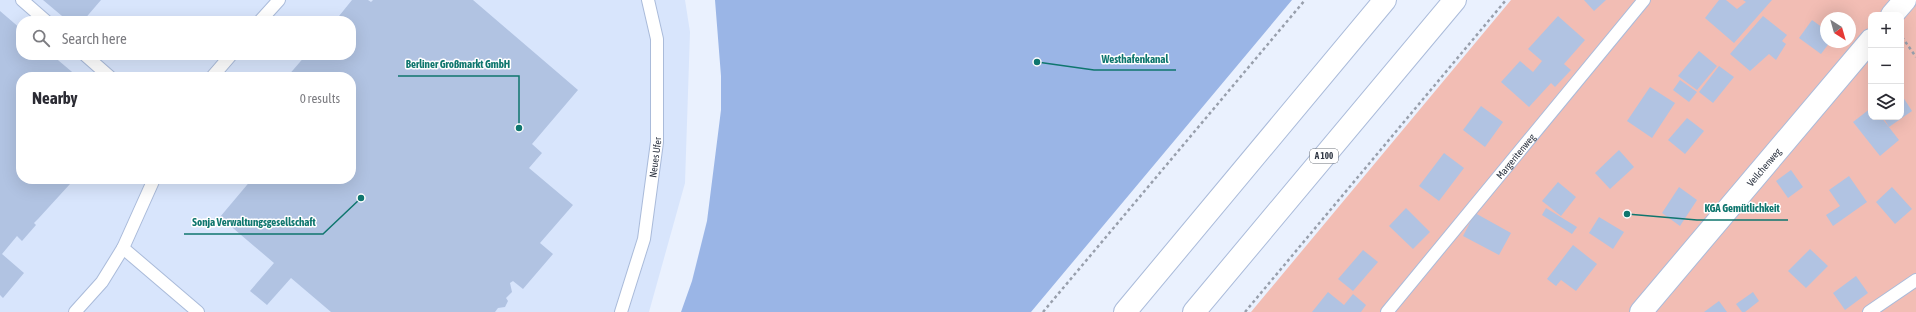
<!DOCTYPE html>
<meta charset="utf-8">
<style>
body{margin:0;font-family:"Asap Condensed",sans-serif;background:#f7f7f7;color:#2b2b33}
.controls{position:absolute;right:12px;top:12px;display:grid;overflow:hidden;border-radius:8px;box-shadow:0 4px 16px #0002}
.controls button{width:36px;height:36px;display:grid;place-items:center;padding:0;border:0;border-bottom:1px solid #e1e1e2;background:#fff;color:#2b2b33;font:20px sans-serif}
.compass{position:absolute;left:1820px;top:12px;width:36px;height:36px;border-radius:50%;background:#fff;box-shadow:0 4px 16px #0002;rotate:143deg}
.list{margin:0;padding:0;list-style:none}
h2{display:flex;justify-content:space-between;align-items:center;height:52px;margin:0;padding:0 16px;font-size:17px}
h2 small{font-size:13px;font-weight:400;color:#7c7c81}
.icon{flex:none;width:22px;height:22px;fill:none;stroke:currentColor;stroke-width:2;stroke-linecap:round;stroke-linejoin:round}
.map{position:relative;flex:none;width:1916px;height:312px;overflow:hidden}
.search{position:absolute;background:#fff;box-shadow:0 4px 16px #0002;left:16px;top:16px;width:340px;height:44px;display:flex;align-items:center;gap:10px;box-sizing:border-box;padding:0 14px;border-radius:16px;color:#7c7c81;font-size:15px}
.panel{position:absolute;background:#fff;box-shadow:0 4px 16px #0002;left:16px;top:72px;width:340px;height:112px;border-radius:16px}
.map>svg:first-child{display:block}
</style>
<div class="map">
<svg width="1916" height="312" viewBox="0 0 1916 312">
<rect width="100%" height="100%" fill="#eaf1fe"/>
<!-- built -->
<path fill="#d8e5fc" fill-rule="evenodd" d="M0,0H685L690,32L685,183L649,312H0ZM21,21H351V55H21ZM21,77H351V179H21Z"/>
<!-- green -->
<path fill="#f2bdb4" fill-rule="evenodd" d="M1511,0H1916V312H1251ZM1871,15H1901V117H1871ZM1826,18H1850V42H1826Z"/>
<!-- water -->
<path fill="#9ab5e6" d="M715,0H1292L1031,312H681L692,281L707,221L721,110V76Z"/>
<!-- building -->
<path fill="#b1c3e2" d="M43,0H101L83,21H68Z
M352,0H368L371,2L373,0H473L578,90L532,144L542,153L529,168L573,205L540,243L553,254L523,289L513,281L510,283L512,292L506,298L508,301L505,307L498,308L495,312H331L291,278L267,305L250,291L274,263L220,217L252,179H351V77H287L306,55H351V21H335Z
M1584,0H1606L1594,11Z
M1719,0H1726L1737,9L1746,2L1743,0H1772L1734,43L1705,18Z
M0,11L21,29V55H52L78,77H21V179H63L70,184L38,219L34,223L36,225L22,241L17,236L2,254L24,273L3,298L0,295Z
M1558,16L1585,40L1564,64L1571,70L1555,87L1551,83L1529,107L1501,82L1520,61L1533,72L1542,61L1528,49Z
M1763,16L1787,35L1782,41L1786,44L1776,60L1769,54L1750,71L1730,54Z
M1812,20L1826,30V42H1830L1821,54L1799,38Z
M1699,51L1717,66L1697,90L1678,76Z
M1719,66L1734,77L1713,103L1699,92Z
M1680,80L1697,92L1689,102L1673,90Z
M1650,87L1675,103L1652,138L1627,121Z
M1901,94L1912,111L1889,127L1883,117H1901Z
M1481,106L1503,122L1485,147L1463,130Z
M1871,108V117H1881L1899,140L1880,156L1853,122Z
M1687,118L1704,131L1685,154L1668,140Z
M1619,150L1634,167L1610,189L1595,173Z
M1444,153L1464,168L1439,201L1419,186Z
M1791,170L1803,187L1788,198L1776,181Z
M1849,176L1867,202L1833,226L1826,215L1840,206L1829,190Z
M1558,182L1576,197L1561,216L1542,201Z
M1679,187L1697,200L1680,226L1662,213Z
M1892,187L1912,209L1895,224L1876,202Z
M1406,208L1430,232L1413,249L1389,226Z
M1546,208L1577,227L1572,234L1542,215Z
M1475,213L1511,233L1499,255L1463,236Z
M1599,217L1624,232L1613,249L1589,233Z
M1573,245L1597,264L1576,291L1561,280L1556,286L1547,279Z
M1810,249L1828,266L1806,288L1788,271Z
M1363,250L1378,262L1353,291L1338,279Z
M1856,276L1868,293L1845,310L1833,293Z
M1328,292L1344,305L1353,294L1366,305L1361,312H1312Z
M1753,292L1759,301L1745,312H1742L1736,304Z
M1719,301L1727,312H1704Z"/>
<g fill="none" stroke-linecap="round" stroke-linejoin="round">
<!-- lane casing -->
<g stroke="#aabbda" stroke-width="14">
<g id="lane">
<path d="M22,0L46,21"/>
<path d="M260,21L279,0"/>
<path d="M85,55L110,77"/>
<path d="M212,77L231,55"/>
<path d="M123,248L198,312"/>
<path d="M75,312L102,282L123,248L154,179"/>
<path id="s1" d="M621,312L644,239L657,142V39L648,0"/>
<path id="s2" d="M1387,312L1644,0"/>
<path d="M1869,312L1916,280"/>
</g>
</g>
<!-- street casing -->
<g stroke="#aabbda" stroke-width="24">
<g id="street">
<path d="M1892,15L1905,0"/>
<path id="s3" d="M1641,312L1871,40"/>
</g>
</g>
<!-- highway casing -->
<g stroke="#aabbda" stroke-width="24">
<path id="highway" d="M1125,312L1385,0
M1194,312L1455,0"/>
</g>
<!-- path -->
<path stroke="#989fac" stroke-width="2.5" stroke-dasharray="3 3" stroke-linecap="butt" d="M1902,37L1916,57
M1043,312L1305,0
M1245,312L1506,0"/>
<!-- lane -->
<use href="#lane" stroke="#fff" stroke-width="12"/>
<!-- street -->
<use href="#street" stroke="#fff" stroke-width="22"/>
<!-- highway -->
<use href="#highway" stroke="#fff" stroke-width="22"/>
</g>
<g text-anchor="middle" stroke-width="3" stroke-linejoin="round" paint-order="stroke">
<!-- shield labels -->
<rect fill="#fff" stroke="#6d727b" stroke-width="1" x="1310" y="149" width="28" height="14" rx="3"/>
<g font-size="9" font-weight="bold" fill="#2f3643">
<text x="1324" y="159">A 100</text>
</g>
<!-- street labels -->
<g font-size="10" fill="#2f3643" stroke="#fff">
<text dy="4" stroke="none"><textPath href="#s2" startOffset="202">Margeritenweg</textPath></text>
<text dy="4" stroke="none"><textPath href="#s1" startOffset="159">Neues Ufer</textPath></text>
<text dy="4" stroke="none"><textPath href="#s3" startOffset="190">Veilchenweg</textPath></text>
</g>
</g>
<!-- callouts -->
<path fill="none" stroke="#0f766e" stroke-width="1.5" d="M1037 62L1094 70H1176M519 128L519 76H398M1627 214L1697 220H1788M361 198L323 234H184"/>
<g fill="#0f766e" stroke="#fff" stroke-width="1.5">
<circle cx="1037" cy="62" r="4"/>
<circle cx="519" cy="128" r="4"/>
<circle cx="1627" cy="214" r="4"/>
<circle cx="361" cy="198" r="4"/>
</g>
<g font-size="11" text-anchor="middle" font-weight="bold" fill="#0f766e" stroke="#fff" stroke-width="3" stroke-linejoin="round" paint-order="stroke">
<text x="1135" y="63">Westhafenkanal</text>
<text x="458" y="68">Berliner Großmarkt GmbH</text>
<text x="1742" y="212">KGA Gemütlichkeit</text>
<text x="254" y="226">Sonja Verwaltungsgesellschaft</text>
</g>
</svg>
<div class="controls">
<button>+</button>
<button>−</button>
<button><svg class="icon" aria-label="layers" viewBox="0 0 24 24"><path d="M12 4l9 5-9 5-9-5zM3 14l9 5 9-5"/></svg></button>
</div>
<svg class="compass" viewBox="-18 -18 36 36"><path d="M0-13l5 13h-10z" fill="#e53935"/><path d="M0 13l5-13h-10z" fill="#7c7c81"/></svg>
<div class="search"><svg class="icon" aria-label="search" viewBox="0 0 24 24"><circle cx="10" cy="10" r="6"/><path d="M15 15l6 6"/></svg>Search here</div>
<section class="panel">
<h2>Nearby<small>0 results</small></h2>
<ul class="list">
</ul>
</section>
</div>
